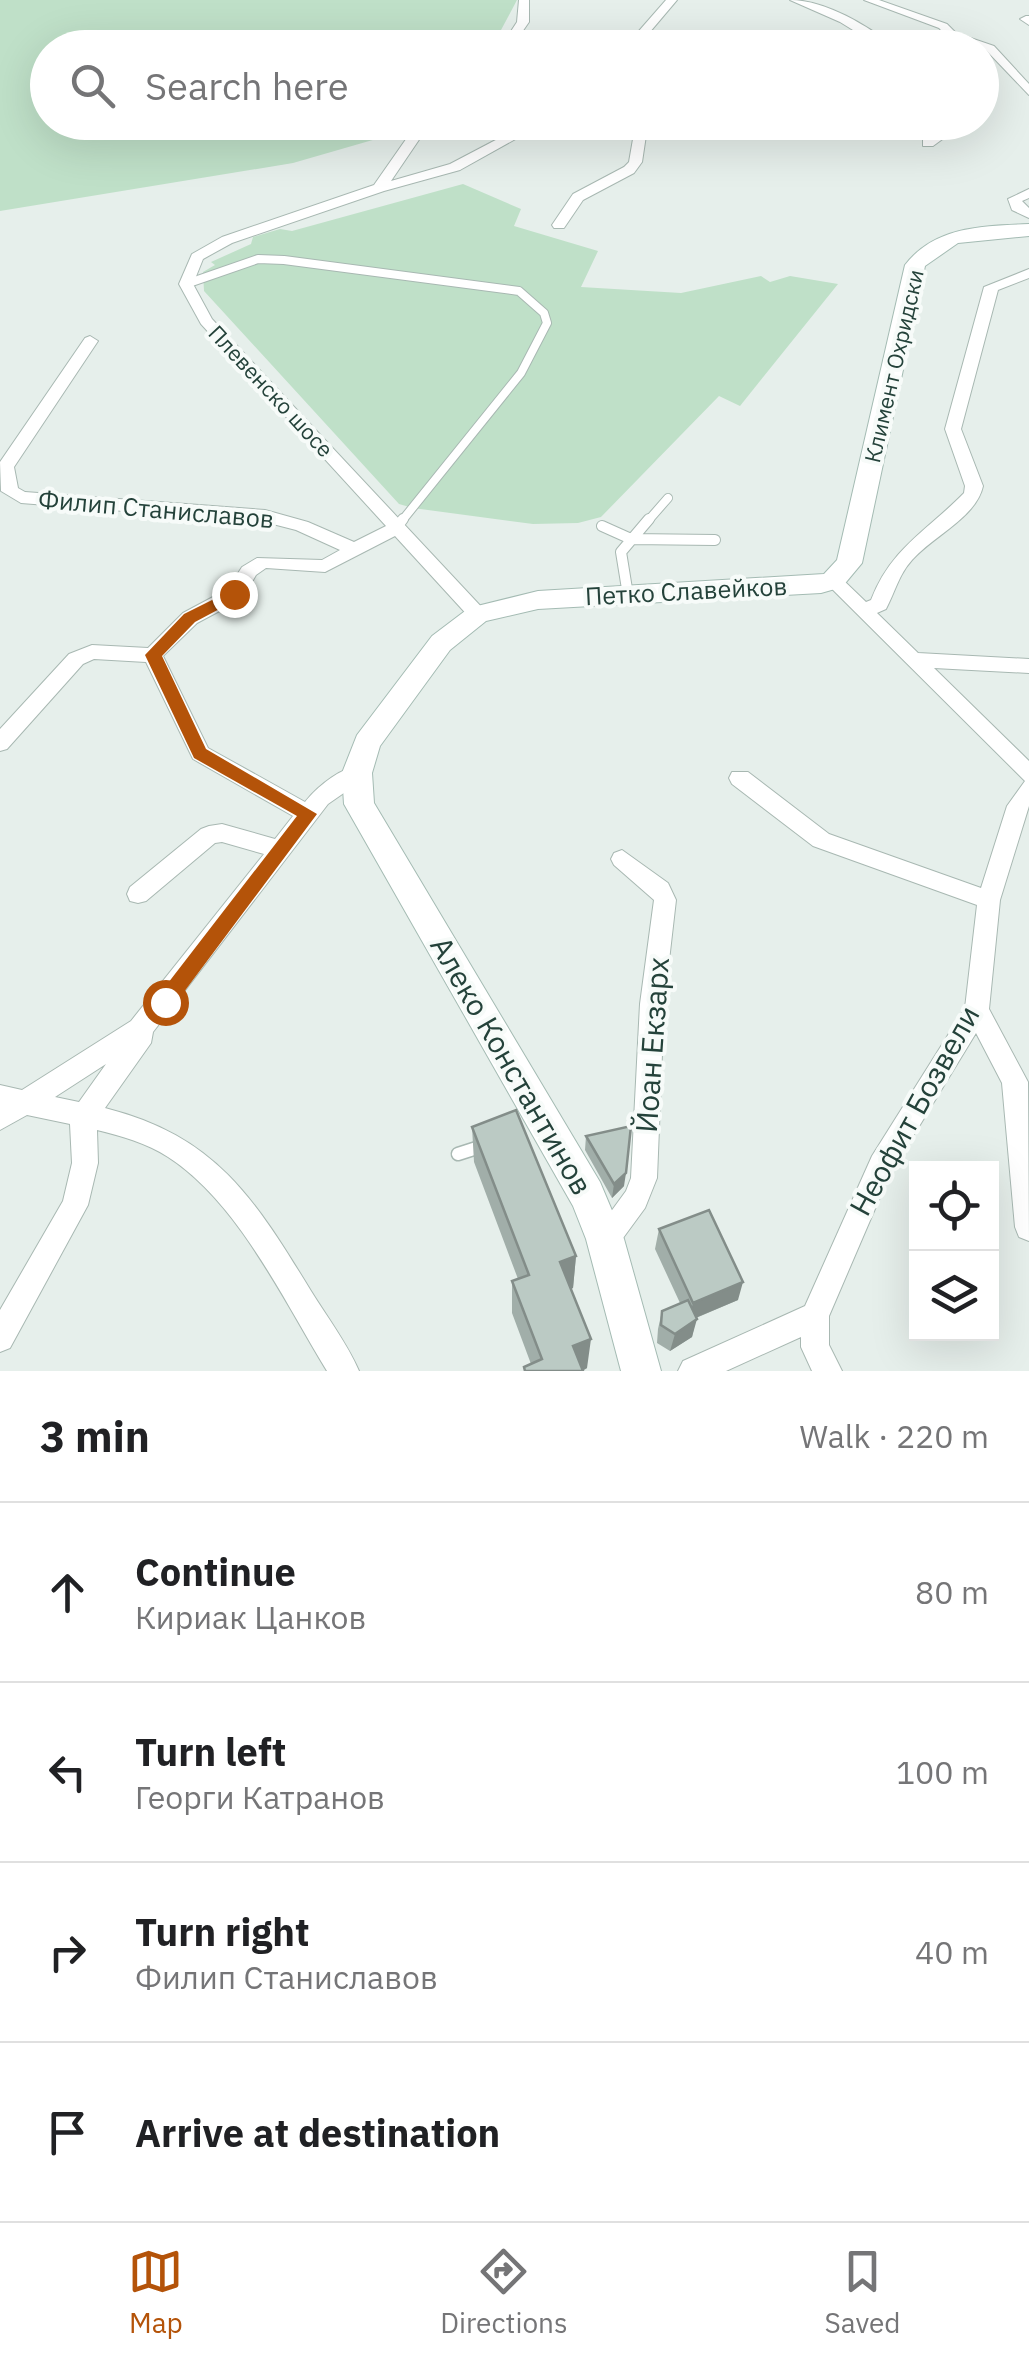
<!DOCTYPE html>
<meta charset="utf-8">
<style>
body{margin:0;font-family:"IBM Plex Sans",sans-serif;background:#f2f2f2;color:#202124}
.controls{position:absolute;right:30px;bottom:30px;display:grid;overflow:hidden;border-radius:0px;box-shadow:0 10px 40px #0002}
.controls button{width:90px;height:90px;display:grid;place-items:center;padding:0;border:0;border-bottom:2px solid #e0e0e0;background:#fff;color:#202124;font:50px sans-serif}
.stop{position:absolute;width:30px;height:30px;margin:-22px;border:8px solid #b45309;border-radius:50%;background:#fff}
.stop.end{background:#b45309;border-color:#fff;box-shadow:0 2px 10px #0008}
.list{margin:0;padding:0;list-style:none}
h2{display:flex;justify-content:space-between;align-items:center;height:130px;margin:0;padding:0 40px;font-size:42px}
h2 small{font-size:32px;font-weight:400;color:#757577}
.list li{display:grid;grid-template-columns:65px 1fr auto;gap:30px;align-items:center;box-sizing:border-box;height:180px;padding:0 40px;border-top:2px solid #e0e0e0}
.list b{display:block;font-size:38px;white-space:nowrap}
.list p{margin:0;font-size:32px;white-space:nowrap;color:#757577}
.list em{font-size:32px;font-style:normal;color:#757577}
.icon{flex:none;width:55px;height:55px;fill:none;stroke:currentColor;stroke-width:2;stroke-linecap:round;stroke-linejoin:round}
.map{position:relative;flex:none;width:1029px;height:1371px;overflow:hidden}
.search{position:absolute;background:#fff;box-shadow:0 10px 40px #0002;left:30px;right:30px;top:30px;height:110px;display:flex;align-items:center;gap:25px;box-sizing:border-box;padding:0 35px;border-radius:55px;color:#757577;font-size:38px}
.sheet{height:850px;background:#fff}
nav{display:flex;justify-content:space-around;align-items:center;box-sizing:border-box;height:140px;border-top:2px solid #e0e0e0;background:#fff;font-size:28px;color:#757577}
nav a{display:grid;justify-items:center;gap:5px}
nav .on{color:#b45309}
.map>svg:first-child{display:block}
</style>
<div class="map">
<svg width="1029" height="1371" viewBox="0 0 1029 1371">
<rect width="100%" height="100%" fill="#e6efeb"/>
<!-- green -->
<path fill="#bfe0c8" d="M0,0H517L501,30L475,47L48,48V122H360L390,135L293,163L0,211Z
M463,184L521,209L514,226L598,251L581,287L681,293L761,276L770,282L790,276L838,284L740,406L719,396L601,517L578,523L533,524L413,508L399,504L204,291L203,272L215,265L211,262L251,244L253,237L280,229L292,231Z"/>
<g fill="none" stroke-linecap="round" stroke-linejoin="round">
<!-- lane-far2 casing -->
<g stroke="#a8b8b2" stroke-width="10">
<path id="lane-far2" d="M186,284L258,259L284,260L519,291L544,313L547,323L521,373L401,522
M647,522L668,498"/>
</g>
<!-- lane-far1 casing -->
<g stroke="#a8b8b2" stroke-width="12">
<path id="lane-far1" d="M602,526L631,539L715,540
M397,527L403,519
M628,595L621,552L649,519"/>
</g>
<!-- lane casing -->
<g stroke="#a8b8b2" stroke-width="15">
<path id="lane" d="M458,1154L486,1145"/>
</g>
<!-- street casing -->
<g stroke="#a8b8b2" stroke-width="2">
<path id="street" d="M519,0H529V22L511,48H500L517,22Z
M666,0H677L644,39L694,48L638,45L624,48Z
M790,0C826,0 868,26 896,48H882L840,22Z
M864,0H879L947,24L956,33L994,46L1029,84V95L986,50L948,37L939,28Z
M1026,16H1029V25L1020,19Z
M418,122H431L391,181L450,164L530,122H546L460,170L384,191L232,243L203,259L193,284L212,319L488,614L485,619H471L395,536L325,572L266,568L256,575L242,599L197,623L163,656L208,748L305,802C317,787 345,763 364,767L368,773L364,779L328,804L153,1032L151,1043L105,1108C216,1136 254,1198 311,1291C327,1317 347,1343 359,1371H327C284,1301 238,1202 168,1157C147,1143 121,1136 97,1130L98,1163L88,1205L10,1348L0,1352V1310L63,1201L72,1163L70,1124L27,1115L0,1130V1085L22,1090L131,1021L264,854L222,842L215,843L146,901L138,903L130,901L127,894L130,887L201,829L209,826L222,824L275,839L293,816L193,759L146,662L94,659L83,664L7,749L0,751V729L69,654L92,645L148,648L183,613L228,589L242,567L257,558L322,560L340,550L296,530L265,522L21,503L1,491L0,462L85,338L90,336L98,341L14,467L18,488L25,492L265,510L308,522L354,542L386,526L201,324L179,284L192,254L222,237L374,185ZM106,1064L79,1102L55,1097Z
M636,122H648L642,162L634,173L583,200L564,228H554L552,225L573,194L624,167L629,162Z
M936,122H948V135L933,146H923V140L936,133Z
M1029,189V198L1022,201L1029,208V218L1012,210L1008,199Z
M1029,269V278L998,290L961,429L983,486C976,518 933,536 912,560C899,574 895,592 886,609L877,613L918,653L1029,659V673L934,668L1029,761V806L1000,900L989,1009L1028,1082L1029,1241L1019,1237L1015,1227L1002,1083L976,1033L890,1174L829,1316V1345L842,1371H812L801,1347V1337L726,1371H678L683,1361L805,1306L872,1156L965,1008L977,905L813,846L732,784L729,778L732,772H748L829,834L981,888L1007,806L1025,781L824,581L826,577H840L866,602L871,600C891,548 927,531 964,493L965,486L945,429L984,287Z
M622,850L668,883L676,900L664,1004L657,1178L645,1208L615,1249L605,1253L595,1249L591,1239L626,1191L631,1178L640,1004L654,900L614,865L611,859L614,853Z"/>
</g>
<!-- secondary casing -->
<g stroke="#a4bbb3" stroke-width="2">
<path id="secondary" d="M1029,224V236L958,243L925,266L862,563L842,587L821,593L538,609L486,621L450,650L380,746L372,773L374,803L600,1182L624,1239L661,1371H621L586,1239L573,1206L344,804L342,773L357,735L432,636L469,608L538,591L824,574L837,560L905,265C935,226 983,226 1029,224Z"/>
</g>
<!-- lane-far2 -->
<use href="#lane-far2" stroke="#fff" stroke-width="8"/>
<!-- lane-far1 -->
<use href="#lane-far1" stroke="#fff" stroke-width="10"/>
<!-- lane -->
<use href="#lane" stroke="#fff" stroke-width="12"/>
<!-- street -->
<use href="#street" fill="#fff" fill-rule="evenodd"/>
<!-- secondary -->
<use href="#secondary" fill="#fff" fill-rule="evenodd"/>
</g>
<!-- wall -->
<path fill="#a1aea9" d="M472,1127L576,1256L573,1288L571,1289L587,1368L583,1371H524V1367L531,1364L512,1313V1281L518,1279L474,1162Z
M586,1136L624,1186L612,1198L585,1150Z
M659,1229L738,1300L696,1318L692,1337L670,1351L657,1343L658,1329L662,1311L680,1303L655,1249Z"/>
<!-- shaded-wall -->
<path fill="#838d89" d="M626,1173L624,1186L612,1198L614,1184Z
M576,1256L573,1288L558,1294L560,1262Z
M743,1282L738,1300L688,1321L693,1303Z
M697,1319L692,1337L670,1351L675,1334Z
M591,1339L587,1368L581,1371L573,1346Z"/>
<!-- building -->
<path fill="#bbcac4" stroke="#838d89" stroke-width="2.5" d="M516,1110L576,1256L560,1262L591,1339L573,1346L583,1371H525L524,1367L542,1359L512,1281L529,1275L472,1127Z
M631,1126L626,1173L614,1184L586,1136Z
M709,1210L743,1282L693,1303L659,1229Z
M688,1300L697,1319L675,1334L661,1325L662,1311Z"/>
<!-- route -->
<path fill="#b45309" d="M234,589L242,594L240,598L195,622L162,656L206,749L317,814L172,1008L165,1010L155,1002L158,996L297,816L194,758L145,655L184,614Z"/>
<g text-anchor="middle" stroke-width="8" stroke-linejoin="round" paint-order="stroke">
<!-- far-street labels -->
<g font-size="22" fill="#24423a" stroke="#f7fbf9">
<text transform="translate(894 366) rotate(-77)" y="8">Климент Охридски</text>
<text transform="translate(271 391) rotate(47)" y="8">Плевенско шосе</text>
</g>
<!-- street labels -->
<g font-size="25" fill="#24423a" stroke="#f7fbf9">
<text transform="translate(156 509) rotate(5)" y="9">Филип Станиславов</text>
<text transform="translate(686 591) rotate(-3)" y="9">Петко Славейков</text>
</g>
<!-- near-street labels -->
<g font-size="30" fill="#24423a" stroke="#f7fbf9">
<text transform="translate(653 1045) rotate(-86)" y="10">Йоан Екзарх</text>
<text transform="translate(511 1066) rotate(60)" y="10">Алеко Константинов</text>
<text transform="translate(915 1111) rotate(-61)" y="10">Неофит Бозвели</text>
</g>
</g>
</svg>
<div class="controls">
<button><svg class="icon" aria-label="locate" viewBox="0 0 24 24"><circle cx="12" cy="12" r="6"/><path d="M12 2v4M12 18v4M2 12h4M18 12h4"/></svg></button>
<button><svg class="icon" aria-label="layers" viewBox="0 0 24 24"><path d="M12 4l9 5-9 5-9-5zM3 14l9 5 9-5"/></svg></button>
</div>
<div class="stop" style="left:165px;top:1002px"></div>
<div class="stop end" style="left:234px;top:594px"></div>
<div class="search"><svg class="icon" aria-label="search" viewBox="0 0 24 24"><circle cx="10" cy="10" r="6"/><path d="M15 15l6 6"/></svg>Search here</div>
</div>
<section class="sheet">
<h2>3 min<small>Walk · 220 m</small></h2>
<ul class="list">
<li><svg class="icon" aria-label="ahead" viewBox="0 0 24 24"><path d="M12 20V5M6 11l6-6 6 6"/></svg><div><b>Continue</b><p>Кириак Цанков</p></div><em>80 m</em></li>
<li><svg class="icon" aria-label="left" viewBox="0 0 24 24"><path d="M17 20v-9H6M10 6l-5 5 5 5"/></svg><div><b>Turn left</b><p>Георги Катранов</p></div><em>100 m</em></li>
<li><svg class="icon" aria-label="right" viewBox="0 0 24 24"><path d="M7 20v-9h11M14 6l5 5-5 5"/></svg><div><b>Turn right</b><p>Филип Станиславов</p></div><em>40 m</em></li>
<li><svg class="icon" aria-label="arrive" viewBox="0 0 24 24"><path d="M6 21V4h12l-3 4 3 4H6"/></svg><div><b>Arrive at destination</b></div></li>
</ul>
</section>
<nav>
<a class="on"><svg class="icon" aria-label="map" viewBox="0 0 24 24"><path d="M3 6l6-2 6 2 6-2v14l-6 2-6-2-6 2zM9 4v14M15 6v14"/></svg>Map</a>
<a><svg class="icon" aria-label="directions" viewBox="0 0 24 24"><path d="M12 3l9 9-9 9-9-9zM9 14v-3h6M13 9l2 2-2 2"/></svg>Directions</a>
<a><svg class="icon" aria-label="saved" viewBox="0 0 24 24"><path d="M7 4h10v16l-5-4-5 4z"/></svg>Saved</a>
</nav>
